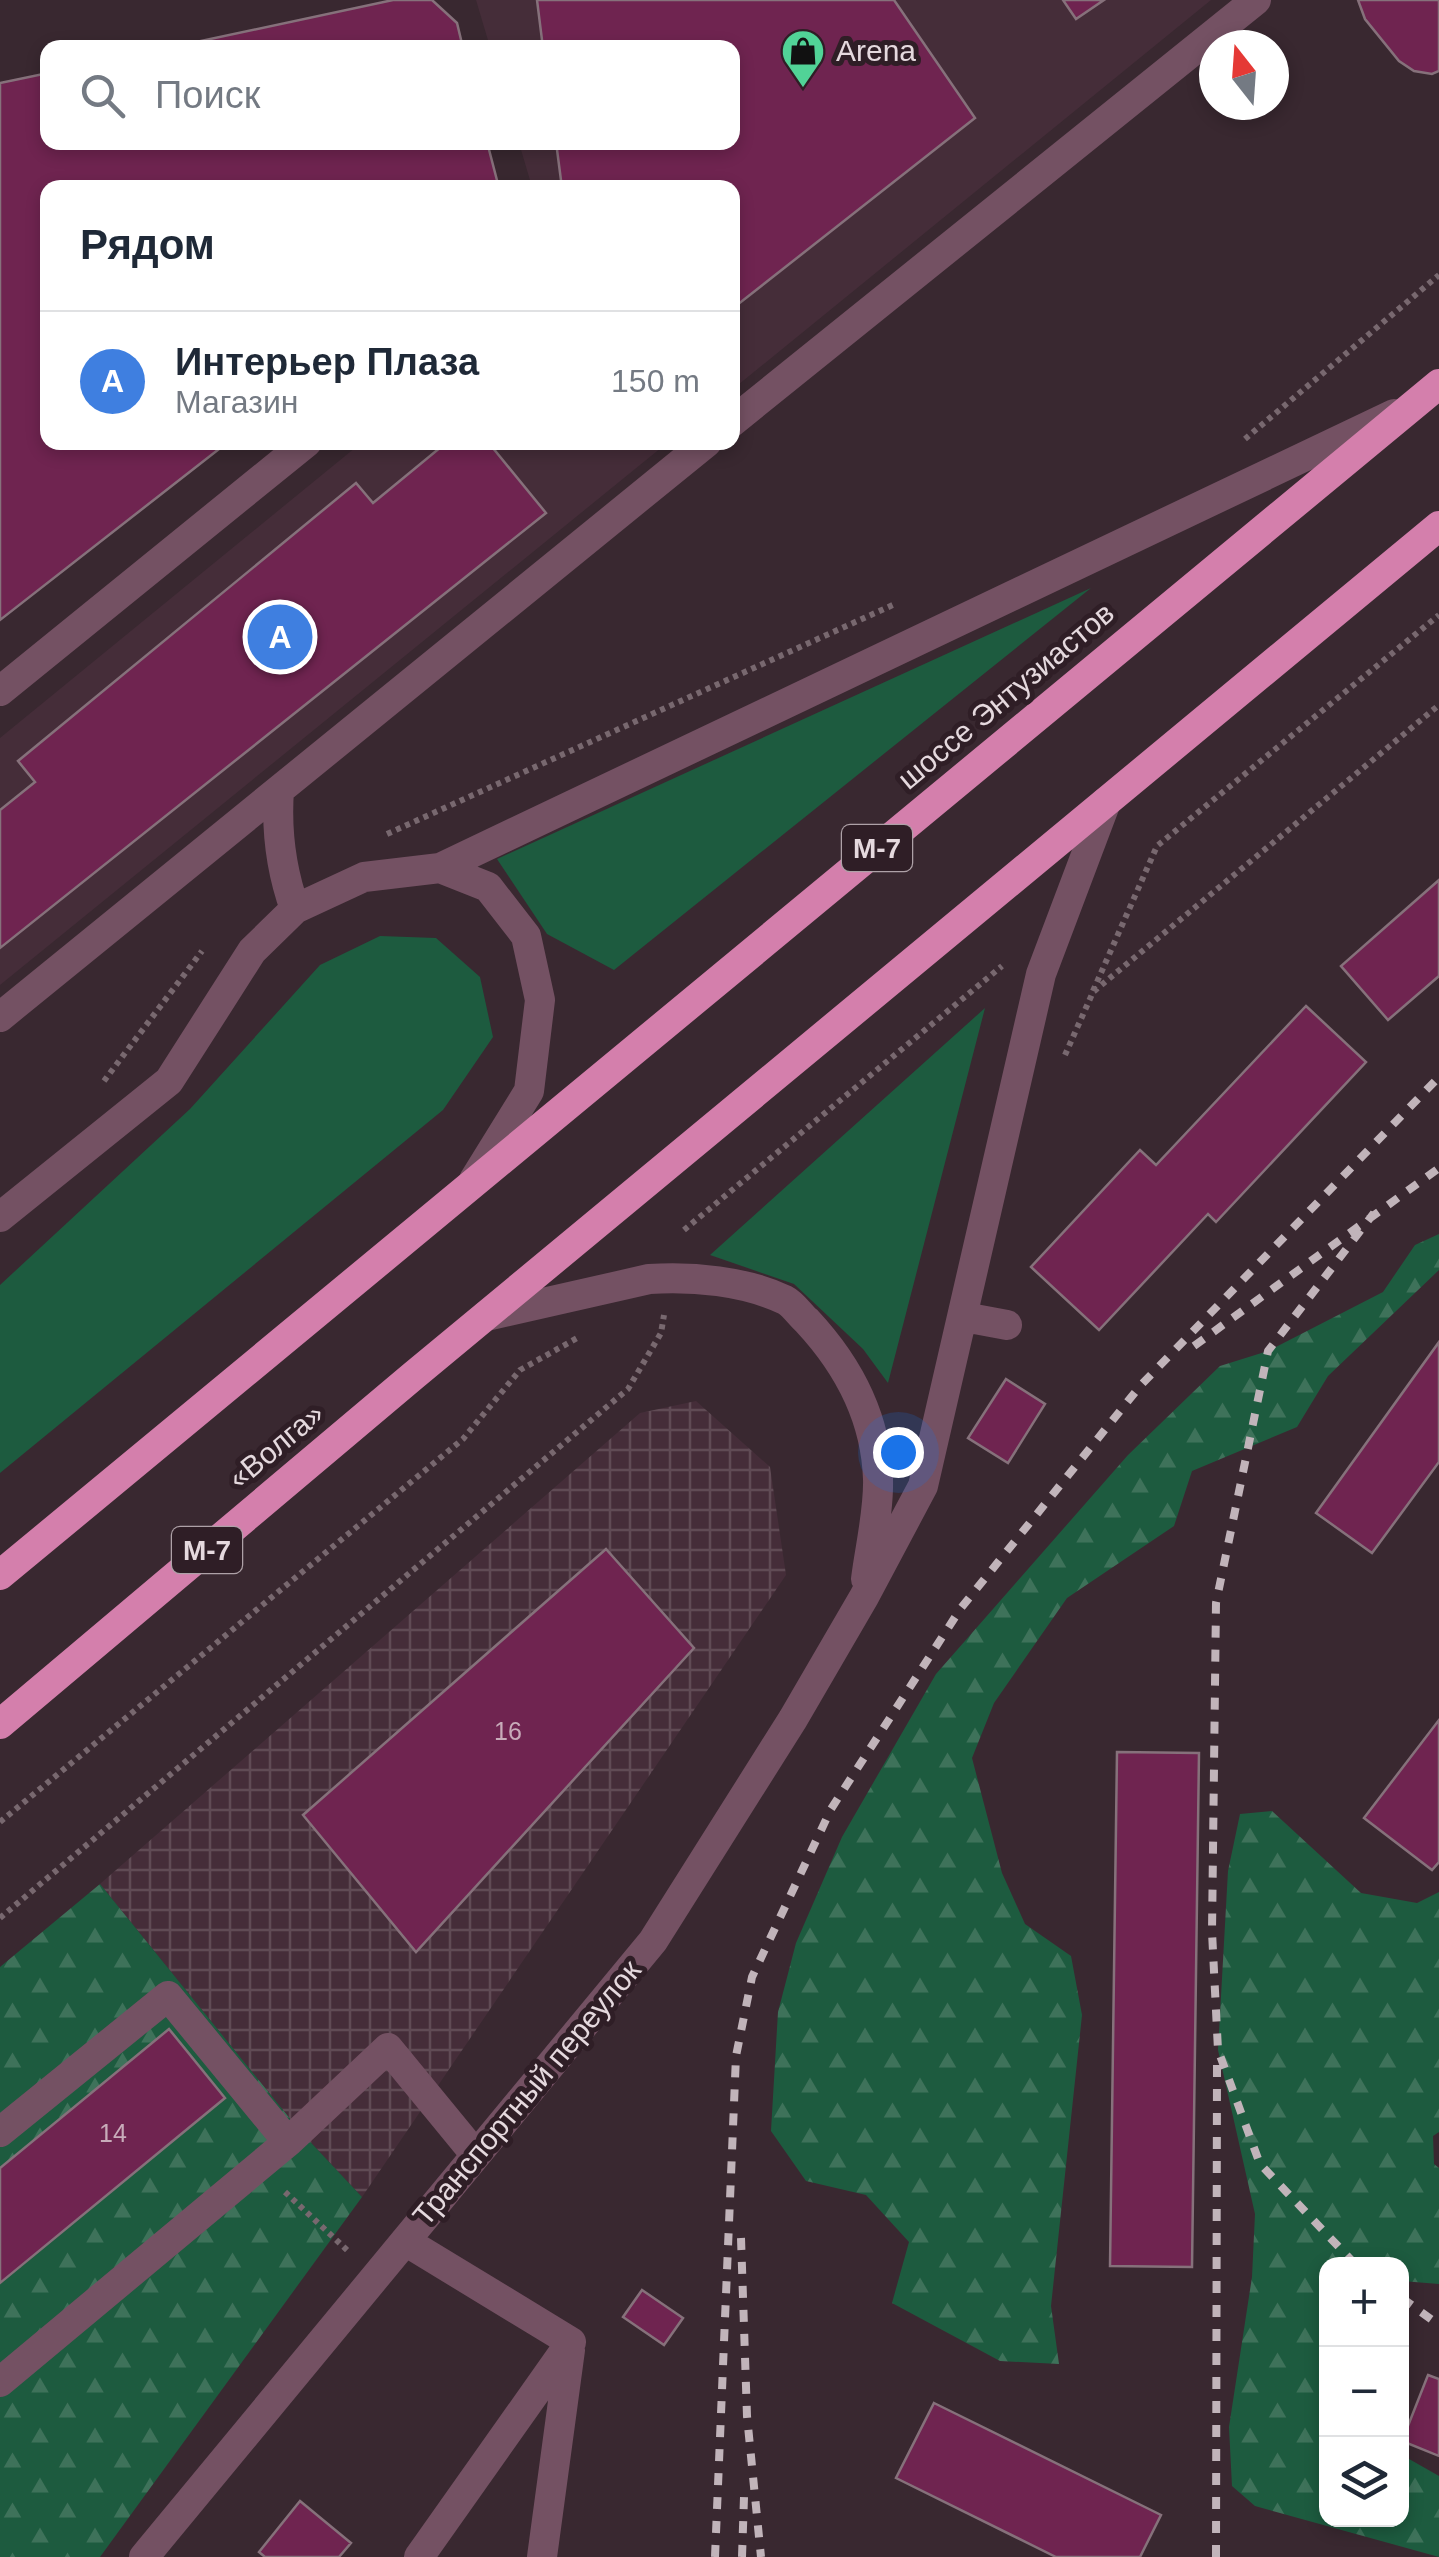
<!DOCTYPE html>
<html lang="ru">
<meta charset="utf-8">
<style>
body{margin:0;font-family:Arial,sans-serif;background:#f2f2f3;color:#1f2937}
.controls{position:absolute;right:30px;bottom:30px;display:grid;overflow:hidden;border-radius:20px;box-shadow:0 5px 15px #0003}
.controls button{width:90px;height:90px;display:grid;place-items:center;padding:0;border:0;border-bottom:2px solid #e0e1e3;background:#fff;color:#1f2937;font:50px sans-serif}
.compass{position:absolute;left:1199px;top:30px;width:90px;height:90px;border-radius:50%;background:#fff;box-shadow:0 5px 15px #0003;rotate:343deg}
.you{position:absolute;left:898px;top:1452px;width:35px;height:35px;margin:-25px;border:8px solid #fff;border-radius:50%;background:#1a73e8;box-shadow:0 0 0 15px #1a73e833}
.badge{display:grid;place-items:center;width:65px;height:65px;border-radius:50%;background:#b45309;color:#fff;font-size:32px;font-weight:700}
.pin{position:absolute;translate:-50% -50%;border:5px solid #fff;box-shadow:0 2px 10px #0006}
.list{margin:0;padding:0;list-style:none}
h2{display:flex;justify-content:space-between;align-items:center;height:130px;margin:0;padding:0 40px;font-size:42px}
h2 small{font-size:32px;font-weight:400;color:#747a83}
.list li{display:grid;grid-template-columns:65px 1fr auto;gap:30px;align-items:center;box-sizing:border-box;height:140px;padding:0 40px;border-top:2px solid #e0e1e3}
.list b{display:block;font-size:38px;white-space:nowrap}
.list p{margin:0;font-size:32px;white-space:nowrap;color:#747a83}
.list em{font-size:32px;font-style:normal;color:#747a83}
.icon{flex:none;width:55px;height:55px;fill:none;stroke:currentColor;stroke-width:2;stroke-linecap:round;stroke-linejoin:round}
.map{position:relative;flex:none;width:1439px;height:2557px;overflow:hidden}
.search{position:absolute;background:#fff;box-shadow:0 5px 15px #0003;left:40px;top:40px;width:700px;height:110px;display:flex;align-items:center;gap:25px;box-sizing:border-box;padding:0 35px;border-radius:20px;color:#747a83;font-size:38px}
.panel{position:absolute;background:#fff;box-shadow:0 5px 15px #0003;left:40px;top:180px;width:700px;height:270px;border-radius:20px}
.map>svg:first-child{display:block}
</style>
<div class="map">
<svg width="1439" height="2557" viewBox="0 0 1439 2557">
<defs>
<pattern id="industrial-grid" width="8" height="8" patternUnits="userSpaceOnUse" patternTransform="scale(2.5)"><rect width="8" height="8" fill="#452d39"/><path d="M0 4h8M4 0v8" fill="none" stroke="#604b55"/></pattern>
<pattern id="forest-firs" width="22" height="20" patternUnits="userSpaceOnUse" patternTransform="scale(2.5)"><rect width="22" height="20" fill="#1d5b3f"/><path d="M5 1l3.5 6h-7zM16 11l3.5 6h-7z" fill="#3e725a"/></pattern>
</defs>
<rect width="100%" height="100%" fill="#392830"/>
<!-- built -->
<path fill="#452d39" d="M476,0H1211L733,389L732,188L532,187L519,143L732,142V48L490,47Z
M361,443H667L0,985V738Z"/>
<!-- industrial -->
<path fill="url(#industrial-grid)" d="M696,1401L770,1467L786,1575L362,2197L300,2131L100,1884L640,1413Z"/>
<!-- green -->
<path fill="#1d5b3f" d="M1091,588L614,970L547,934L497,859Z
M380,936L436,938L480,977L493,1037L443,1110L0,1473V1285L190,1109L320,965Z
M985,1008L888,1383L863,1349L794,1284L710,1255Z"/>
<!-- forest -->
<path fill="url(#forest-firs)" d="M1439,1234V1270L1328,1376L1297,1427L1192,1471L1174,1526L1067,1598L994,1703L972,1758L1002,1873L1025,1924L1071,1956L1082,2015L1051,2306L1059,2364L1000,2361L892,2303L909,2242L866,2195L806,2181L771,2131L778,2012L796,1943L842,1837L936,1674L1128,1455L1220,1366L1268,1351L1383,1292L1415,1245Z
M1272,1811L1361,1893L1417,1903L1439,1892V2132L1433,2136L1434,2164L1439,2168V2284L1402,2281V2264H1326V2299L1321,2318L1326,2357V2520H1402V2455L1439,2476V2557L1255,2506L1232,2486L1229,2427L1252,2277L1255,2214L1218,2050L1228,1871L1240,1814Z
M100,1884L300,2131L362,2197L100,2557H0V1967Z"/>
<!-- building -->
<path fill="#6f2450" stroke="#86717b" stroke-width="2.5" d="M393,0H432L457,23L463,48H168Z
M537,0H894L975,118L732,309V188H562L556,142H732V48H543Z
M1063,0H1104L1076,19Z
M1358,0H1439V71L1432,74L1414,71L1399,61L1365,19Z
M48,73V142H487L499,188H48V442H228L0,620V83Z
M447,442H488L546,513L0,948V810L35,782L18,761L356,483L373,503Z
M1439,880V976L1388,1020L1341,966Z
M1306,1006L1366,1062L1216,1222L1208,1214L1099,1330L1031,1267L1140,1150L1156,1165Z
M1439,1342V1462L1372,1553L1316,1513Z
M1006,1379L1045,1404L1008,1463L968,1438Z
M606,1549L694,1648L416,1952L303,1815Z
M1439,1720V1862L1432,1870L1364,1818Z
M1117,1752L1199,1753L1192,2267L1110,2266Z
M169,2029L225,2098L0,2283V2168Z
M642,2290L683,2318L664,2345L623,2317Z
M1428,2375L1439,2379V2456L1402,2441Z
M934,2403L1161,2515L1140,2557H1056L896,2478Z
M300,2501L351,2543L339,2557H265L259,2552Z"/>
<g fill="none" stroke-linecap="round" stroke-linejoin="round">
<!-- path -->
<path stroke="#78686f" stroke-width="6" stroke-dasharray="5 5" stroke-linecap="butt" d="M1245,439L1439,275
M387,834L895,604
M1093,991L1157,846L1439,615
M1065,1055L1093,992L1439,705
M104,1081L202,951
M684,1230L1002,966
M0,1822L463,1439L520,1370L579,1337
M0,1918L628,1389L661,1333L664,1315
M285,2192L348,2251"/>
<!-- minor -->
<path stroke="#745163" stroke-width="30" d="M732,422L1256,0
M0,691L307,442
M279,790C276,832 281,870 295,909
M440,868L488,887L526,936L540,1000L529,1091L474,1180
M0,1017L707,442
M0,1217L169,1081L252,951L295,909L364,877L440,868L1394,414
M486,1316L649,1279C692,1276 745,1281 785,1300C793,1304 800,1315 807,1321C848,1365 876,1418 878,1479C879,1511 870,1547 866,1579
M964,1317L1007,1325
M0,2132L168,1996L288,2142L0,2382
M288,2142L388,2048L475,2154
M405,2241L571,2342
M144,2557L653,1941L793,1719L864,1597L923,1486L1041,974L1106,802
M419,2557L571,2342
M542,2557L570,2350"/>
<!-- highway -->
<path stroke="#d47fac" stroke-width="30" d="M0,1575L1439,384
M0,1724L413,1376L1439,526"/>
<!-- rail -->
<path stroke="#c1b4ba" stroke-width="8" stroke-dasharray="12 12" stroke-linecap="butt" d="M1194,1346L1439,1168
M741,2238L747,2416L761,2557
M1355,2264L1260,2164L1218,2050L1212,1932L1216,1603L1268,1351L1374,1213
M1402,2298L1439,2325
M715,2557L736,2056L752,1977L831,1809L961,1608L1141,1385L1439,1077
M742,2557L744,2497
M1216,2557L1217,2065"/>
</g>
<!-- icons -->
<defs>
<g id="shop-pin" transform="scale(2.25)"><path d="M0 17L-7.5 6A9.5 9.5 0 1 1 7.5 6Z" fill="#51d397" stroke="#2f1e26"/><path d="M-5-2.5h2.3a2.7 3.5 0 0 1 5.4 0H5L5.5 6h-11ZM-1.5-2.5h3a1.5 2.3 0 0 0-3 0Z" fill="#111"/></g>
</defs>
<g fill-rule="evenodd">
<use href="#shop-pin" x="803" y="51"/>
</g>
<g text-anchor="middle" stroke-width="10" stroke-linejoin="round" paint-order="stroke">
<!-- number labels -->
<g font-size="25" fill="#c8acba">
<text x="508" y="1740">16</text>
<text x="113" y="2142">14</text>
</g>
<!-- shield labels -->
<g fill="#2f1e26" stroke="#aea1a7" stroke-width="2.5">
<rect x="842" y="825" width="70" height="46" rx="8"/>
<rect x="172" y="1527" width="70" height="46" rx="8"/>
</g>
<g font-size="28" font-weight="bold" fill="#e5d9de">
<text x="877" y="858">М-7</text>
<text x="207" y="1560">М-7</text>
</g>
<!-- poi labels -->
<g font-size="30" fill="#e5d9de" stroke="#2f1e26" text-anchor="start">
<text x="836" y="61">Arena</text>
</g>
<!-- street labels -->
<g font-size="30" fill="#e5d9de" stroke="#2f1e26">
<text transform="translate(1006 696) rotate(-40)" y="10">шоссе Энтузиастов</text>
<text transform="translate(276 1446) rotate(-40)" y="10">«Волга»</text>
<text transform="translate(527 2093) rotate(-50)" y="10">Транспортный переулок</text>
</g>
</g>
</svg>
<div class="controls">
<button>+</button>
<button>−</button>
<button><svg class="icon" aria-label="layers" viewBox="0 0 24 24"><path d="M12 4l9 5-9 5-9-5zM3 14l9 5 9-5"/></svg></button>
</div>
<svg class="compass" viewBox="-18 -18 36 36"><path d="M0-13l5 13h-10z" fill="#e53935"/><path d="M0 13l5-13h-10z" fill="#747a83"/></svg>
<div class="you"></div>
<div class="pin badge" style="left:280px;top:637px;background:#3f7fe0">A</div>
<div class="search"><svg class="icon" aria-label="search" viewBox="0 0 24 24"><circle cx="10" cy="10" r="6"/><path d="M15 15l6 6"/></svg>Поиск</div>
<section class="panel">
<h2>Рядом<small></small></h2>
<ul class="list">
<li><span class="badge" style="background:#3f7fe0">A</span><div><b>Интерьер Плаза</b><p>Магазин</p></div><em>150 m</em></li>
</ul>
</section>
</div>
